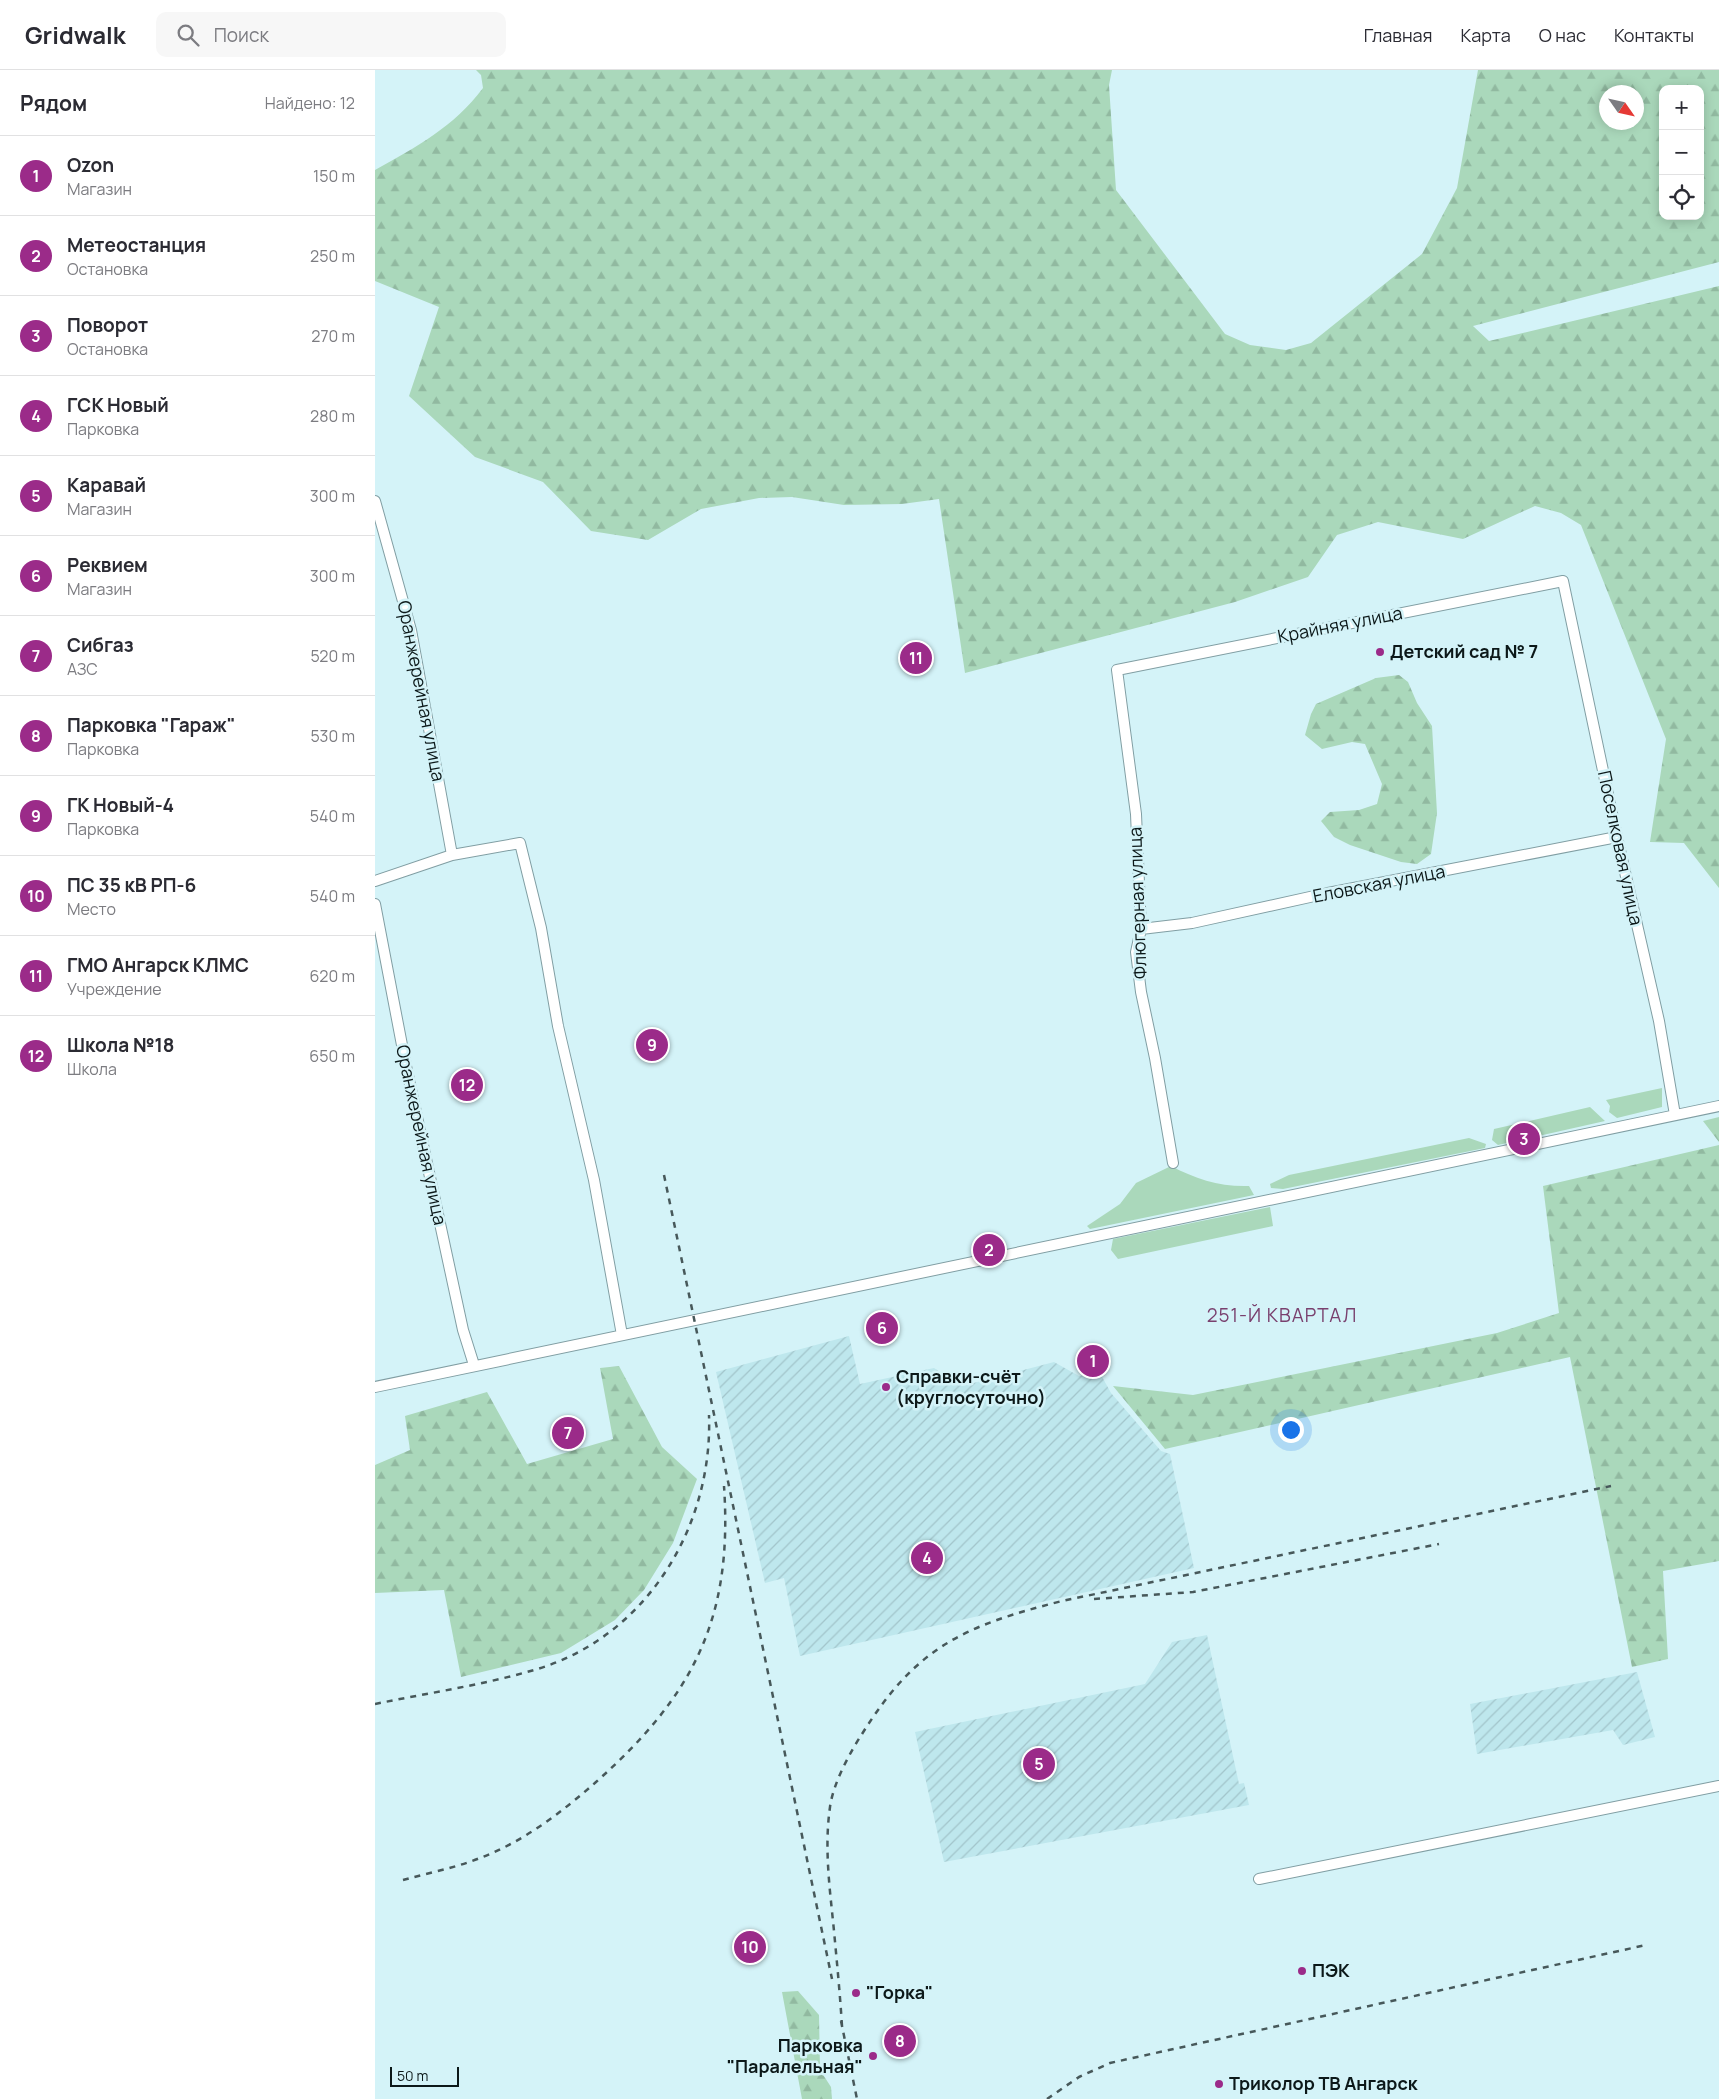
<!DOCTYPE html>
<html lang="ru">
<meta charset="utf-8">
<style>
body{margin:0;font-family:Manrope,sans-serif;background:#f7f7f7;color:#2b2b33}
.controls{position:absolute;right:15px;top:15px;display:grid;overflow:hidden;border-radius:10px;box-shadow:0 2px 12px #0003}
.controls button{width:45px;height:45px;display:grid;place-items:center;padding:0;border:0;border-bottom:1px solid #e1e1e2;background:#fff;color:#2b2b33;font:25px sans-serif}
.compass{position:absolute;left:1224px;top:15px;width:45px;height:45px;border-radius:50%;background:#fff;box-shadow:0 2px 12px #0003;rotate:124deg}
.scale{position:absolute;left:15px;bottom:12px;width:69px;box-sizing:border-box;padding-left:5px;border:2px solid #0c1819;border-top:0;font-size:14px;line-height:18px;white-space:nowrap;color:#0c1819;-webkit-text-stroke:4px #d4f3f8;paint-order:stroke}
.you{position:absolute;left:915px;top:1359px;width:18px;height:18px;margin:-12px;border:4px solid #fff;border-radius:50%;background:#1a73e8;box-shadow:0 0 0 8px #1a73e833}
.badge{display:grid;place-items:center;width:32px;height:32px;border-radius:50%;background:#9b2b89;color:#fff;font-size:16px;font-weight:700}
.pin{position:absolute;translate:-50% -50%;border:2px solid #fff;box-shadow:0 1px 5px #0006}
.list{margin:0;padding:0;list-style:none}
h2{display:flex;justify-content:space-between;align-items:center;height:65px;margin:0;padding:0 20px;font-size:21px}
h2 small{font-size:16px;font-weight:400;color:#7c7c81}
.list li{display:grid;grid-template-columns:32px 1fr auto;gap:15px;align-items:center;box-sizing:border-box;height:80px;padding:0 20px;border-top:1px solid #e1e1e2}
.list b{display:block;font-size:19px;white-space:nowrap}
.list p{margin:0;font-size:16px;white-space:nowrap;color:#7c7c81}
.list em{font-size:16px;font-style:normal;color:#7c7c81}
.icon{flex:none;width:28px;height:28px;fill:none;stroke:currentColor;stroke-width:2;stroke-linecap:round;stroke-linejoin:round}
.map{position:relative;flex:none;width:1344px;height:2029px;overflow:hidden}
header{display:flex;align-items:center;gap:30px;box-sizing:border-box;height:70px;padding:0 25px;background:#fff;border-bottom:1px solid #e1e1e2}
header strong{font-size:24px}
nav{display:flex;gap:28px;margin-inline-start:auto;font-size:18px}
.search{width:350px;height:45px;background:#f7f7f7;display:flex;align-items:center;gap:12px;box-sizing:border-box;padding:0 18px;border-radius:10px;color:#7c7c81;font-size:19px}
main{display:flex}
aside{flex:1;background:#fff}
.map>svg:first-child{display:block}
</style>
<header>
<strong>Gridwalk</strong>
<div class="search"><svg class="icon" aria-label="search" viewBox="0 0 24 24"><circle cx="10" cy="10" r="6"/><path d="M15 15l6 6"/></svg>Поиск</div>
<nav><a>Главная</a><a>Карта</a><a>О нас</a><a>Контакты</a></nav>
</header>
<main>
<aside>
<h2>Рядом<small>Найдено: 12</small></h2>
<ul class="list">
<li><span class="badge">1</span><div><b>Ozon</b><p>Магазин</p></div><em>150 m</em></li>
<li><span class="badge">2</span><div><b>Метеостанция</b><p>Остановка</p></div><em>250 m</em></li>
<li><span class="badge">3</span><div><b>Поворот</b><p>Остановка</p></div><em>270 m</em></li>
<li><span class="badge">4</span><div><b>ГСК Новый</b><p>Парковка</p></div><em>280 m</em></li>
<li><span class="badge">5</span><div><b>Каравай</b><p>Магазин</p></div><em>300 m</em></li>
<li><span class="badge">6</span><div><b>Реквием</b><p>Магазин</p></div><em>300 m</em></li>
<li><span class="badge">7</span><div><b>Сибгаз</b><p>АЗС</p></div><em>520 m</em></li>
<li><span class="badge">8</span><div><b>Парковка &quot;Гараж&quot;</b><p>Парковка</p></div><em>530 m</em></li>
<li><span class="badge">9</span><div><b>ГК Новый-4</b><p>Парковка</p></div><em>540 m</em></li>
<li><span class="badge">10</span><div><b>ПС 35 кВ РП-6</b><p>Место</p></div><em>540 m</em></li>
<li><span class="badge">11</span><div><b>ГМО Ангарск КЛМС</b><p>Учреждение</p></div><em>620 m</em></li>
<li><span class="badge">12</span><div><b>Школа №18</b><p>Школа</p></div><em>650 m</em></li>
</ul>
</aside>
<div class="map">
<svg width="1344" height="2029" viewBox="0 0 1344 2029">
<defs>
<pattern id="industrial-furrows" width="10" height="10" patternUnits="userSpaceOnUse" patternTransform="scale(1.25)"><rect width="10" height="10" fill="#bee7ed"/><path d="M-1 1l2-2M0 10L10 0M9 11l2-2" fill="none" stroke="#a2c5cb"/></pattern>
<pattern id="forest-firs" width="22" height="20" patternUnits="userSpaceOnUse" patternTransform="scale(1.25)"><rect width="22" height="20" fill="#aad8bb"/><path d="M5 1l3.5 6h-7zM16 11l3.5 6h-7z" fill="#91b9a0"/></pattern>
</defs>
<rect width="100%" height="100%" fill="#d4f3f8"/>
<!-- industrial -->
<path fill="url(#industrial-furrows)" d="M474,1266L485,1314L559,1298L587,1316L679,1292L704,1306L725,1303L736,1323L786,1381L795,1384L819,1498L425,1586L409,1508L390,1513L341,1302Z
M832,1565L864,1714L869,1713L874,1735L569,1792L540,1662L770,1614L797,1572Z
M1262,1602L1280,1667L1248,1675L1238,1660L1102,1684L1095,1634Z"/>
<!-- green -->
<path fill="#aad8bb" d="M1287,1018V1037L1242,1048L1234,1042L1235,1036L1231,1030Z
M1215,1037L1230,1051L1123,1075L1117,1070L1119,1059Z
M1094,1068L1111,1074L1110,1078L908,1119L896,1118L895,1114L914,1105Z
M796,1096C821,1109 845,1117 874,1116L879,1125L715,1159L712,1156L745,1134L761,1113Z
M895,1137L898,1156L743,1189L736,1180L738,1169Z"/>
<!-- forest -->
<path fill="url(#forest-firs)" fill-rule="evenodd" d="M101,0H737L734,15L741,120L850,264L875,275L911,280L936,273L1047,184L1082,118L1103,0H1344V192L1098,256L1114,271L1344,216V818L1309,773L1275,772L1291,669L1206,455L1186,443L1160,436L1088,469L1003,452L962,465L933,507L860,532L590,603L564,429L527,434L469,435L417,427L384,428L326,439L273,470L216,461L168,412L100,387L34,326L64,237L0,211V100C41,77 79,57 108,18L106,5ZM1288,19H1325V146H1288ZM1262,22V52H1232V22Z
M1024,605L1033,612L1042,633L1057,656L1062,743L1056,784L1042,794L1026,792L975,775L959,767L946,751L955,742L984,740L1002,734L1007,714L990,674L977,672L947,679L930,665L936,644L941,634L1001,608Z
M1344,1047V1072L1328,1051Z
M1344,1075V1491L1288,1501L1293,1589L1257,1597L1195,1287L790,1379L738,1316L818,1325L1122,1263L1184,1243L1168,1116Z
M244,1296L287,1377L322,1409L298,1473L269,1520L240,1550L186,1583L86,1607L69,1520L0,1523V1395L35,1380L30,1346L112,1322L152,1394L238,1369L225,1298Z
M423,1921L444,1945L445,2000L456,2017L457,2029H427L407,1922Z"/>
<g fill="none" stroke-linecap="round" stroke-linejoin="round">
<!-- minor casing -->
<g stroke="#819ea3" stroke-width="12">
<path id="minor" d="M0,431L36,560L77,785
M0,811L77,785L145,773L166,858L183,956L219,1110L247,1265
M0,834L31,996L88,1260L99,1295
M766,859L817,853L953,823L1242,767
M798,1093L780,988L766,922L761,882L766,859L761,744L742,600L1188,511L1242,767L1284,951L1300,1045
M0,1317L1344,1036
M884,1809L1344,1716"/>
</g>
<!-- minor -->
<use href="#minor" stroke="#fff" stroke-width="10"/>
<!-- rail -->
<path stroke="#47585a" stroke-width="2.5" stroke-dasharray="6 6" stroke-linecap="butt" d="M289,1105L457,1909
M719,1529L818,1522L1064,1474
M0,1634C53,1623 108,1615 159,1600C271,1568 338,1457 334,1345
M28,1810C53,1803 80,1798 105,1788C148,1772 187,1742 221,1712C319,1625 358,1548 349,1416
M466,1951L482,2029
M467,1956C465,1924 462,1893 459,1861C455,1820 449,1779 455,1737C458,1714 474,1684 487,1664C542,1576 589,1556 687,1531L1236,1416
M672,2029L704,2007L735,1993L1271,1875"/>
</g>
<!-- markers -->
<g fill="#9b2b89" stroke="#d4f3f8" stroke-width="2">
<circle cx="1005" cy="582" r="5"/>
<circle cx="511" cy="1317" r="5"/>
<circle cx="927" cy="1901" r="5"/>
<circle cx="481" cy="1923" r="5"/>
<circle cx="498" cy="1986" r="5"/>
<circle cx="844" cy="2014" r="5"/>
</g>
<g text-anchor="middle" stroke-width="5" stroke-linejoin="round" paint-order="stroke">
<!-- street labels -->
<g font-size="18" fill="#0c1819" stroke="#d4f3f8">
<text transform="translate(965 555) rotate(-11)" y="6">Крайняя улица</text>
<text transform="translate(46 621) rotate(79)" y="6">Оранжерейная улица</text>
<text transform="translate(1245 778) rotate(78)" y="6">Поселковая улица</text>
<text transform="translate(1004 814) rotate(-11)" y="6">Еловская улица</text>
<text transform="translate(763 833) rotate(-92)" y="6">Флюгерная улица</text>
<text transform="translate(46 1065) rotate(78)" y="6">Оранжерейная улица</text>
</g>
<!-- poi labels -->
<g font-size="18" font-weight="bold" fill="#0c1819" stroke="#d4f3f8" text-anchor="start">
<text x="1015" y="588">Детский сад № 7</text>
<text x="521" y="1313">Справки-счёт<tspan x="521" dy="21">(круглосуточно)</tspan></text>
<text x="937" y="1907">ПЭК</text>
<text x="491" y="1929">"Горка"</text>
<text x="488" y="1982" text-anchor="end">Парковка<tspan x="488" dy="21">"Паралельная"</tspan></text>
<text x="854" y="2020">Триколор ТВ Ангарск</text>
</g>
<!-- neighbourhood labels -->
<g font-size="19" letter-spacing="1" fill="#79406e" stroke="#d4f3f8">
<text x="907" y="1252">251-Й КВАРТАЛ</text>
</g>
</g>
</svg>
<div class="controls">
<button>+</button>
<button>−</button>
<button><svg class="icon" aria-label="locate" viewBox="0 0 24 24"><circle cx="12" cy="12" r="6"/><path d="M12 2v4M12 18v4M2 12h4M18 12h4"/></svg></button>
</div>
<svg class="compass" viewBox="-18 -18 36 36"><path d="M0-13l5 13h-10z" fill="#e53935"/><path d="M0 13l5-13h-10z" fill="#7c7c81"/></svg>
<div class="scale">50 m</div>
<div class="you"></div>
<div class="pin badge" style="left:718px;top:1291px">1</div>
<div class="pin badge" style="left:614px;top:1180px">2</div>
<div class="pin badge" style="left:1149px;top:1069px">3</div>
<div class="pin badge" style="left:552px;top:1488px">4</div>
<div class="pin badge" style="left:664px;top:1694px">5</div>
<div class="pin badge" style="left:507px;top:1258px">6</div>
<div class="pin badge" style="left:193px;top:1363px">7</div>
<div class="pin badge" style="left:525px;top:1971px">8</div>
<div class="pin badge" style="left:277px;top:975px">9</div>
<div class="pin badge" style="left:375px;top:1877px">10</div>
<div class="pin badge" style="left:541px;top:588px">11</div>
<div class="pin badge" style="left:92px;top:1015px">12</div>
</div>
</main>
